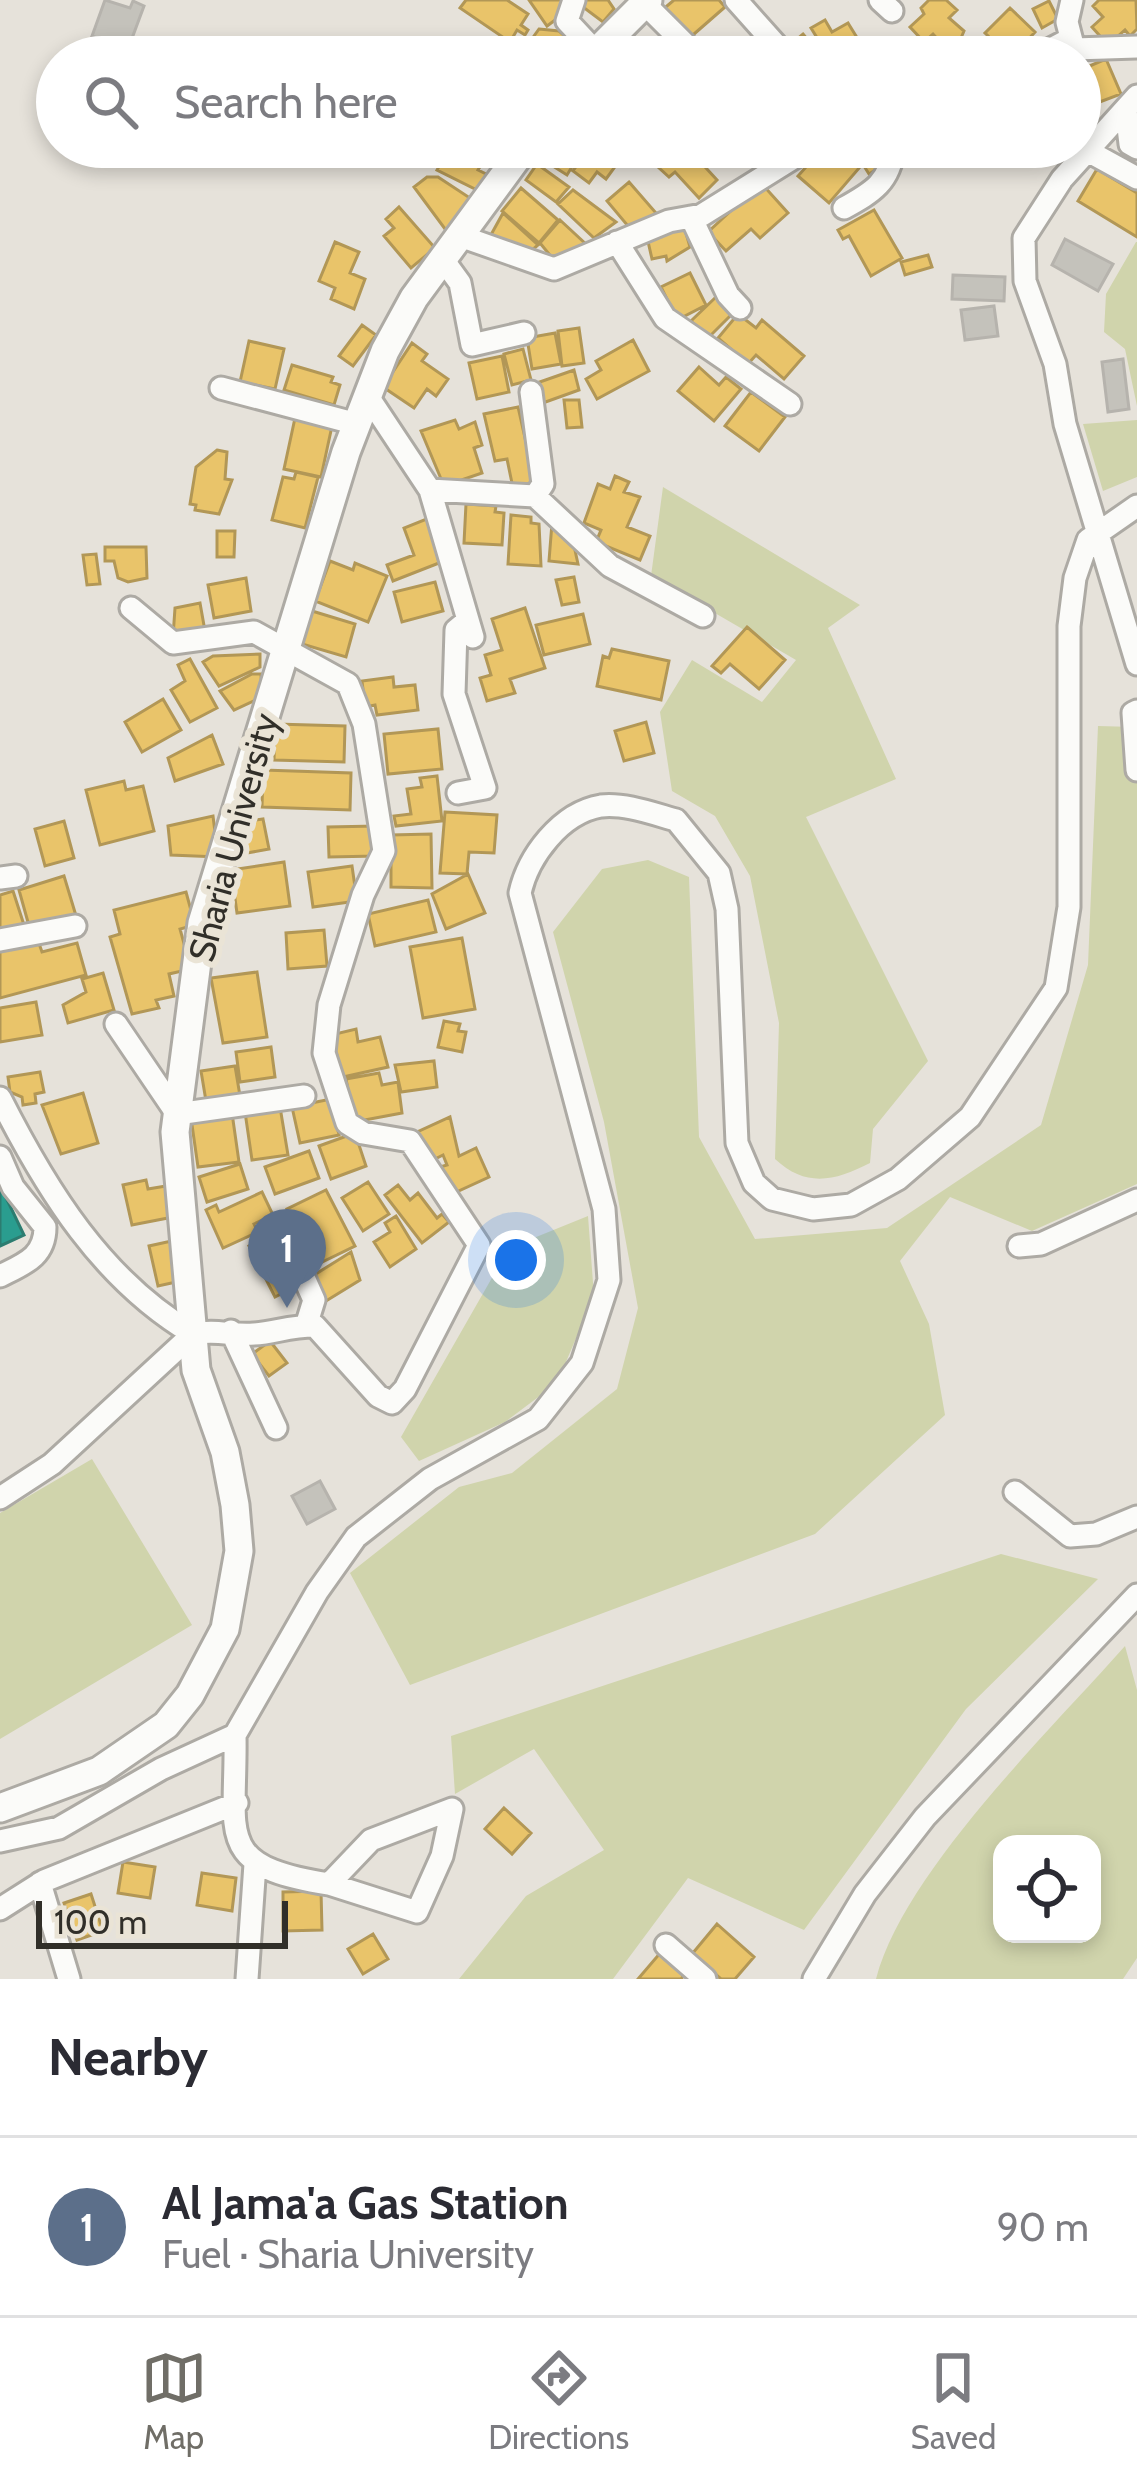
<!DOCTYPE html>
<meta charset="utf-8">
<style>
body{margin:0;font-family:Cabin,sans-serif;background:#f2f2f3;color:#2b2b33}
.controls{position:absolute;right:36px;bottom:36px;display:grid;overflow:hidden;border-radius:24px;box-shadow:0 6px 18px #0003}
.controls button{width:108px;height:108px;display:grid;place-items:center;padding:0;border:0;border-bottom:3px solid #e1e1e2;background:#fff;color:#2b2b33;font:60px sans-serif}
.scale{position:absolute;left:36px;bottom:30px;width:252px;box-sizing:border-box;padding-left:12px;border:6px solid #312f29;border-top:0;font-size:33px;line-height:42px;white-space:nowrap;color:#312f29;-webkit-text-stroke:9px #eae4d6;paint-order:stroke}
.you{position:absolute;left:516px;top:1260px;width:42px;height:42px;margin:-30px;border:9px solid #fff;border-radius:50%;background:#1a73e8;box-shadow:0 0 0 18px #1a73e833}
.badge{display:grid;place-items:center;width:78px;height:78px;border-radius:50%;background:#706e67;color:#fff;font-size:39px;font-weight:700}
.pin{position:absolute;translate:-50% -99px;filter:drop-shadow(0 3px 6px #0008)}
.pin::after{content:'';position:absolute;top:63px;width:42px;height:36px;background:inherit;clip-path:polygon(0 0,100% 0,50% 100%)}
.list{margin:0;padding:0;list-style:none}
h2{display:flex;justify-content:space-between;align-items:center;height:156px;margin:0;padding:0 48px;font-size:51px}
h2 small{font-size:39px;font-weight:400;color:#7c7c81}
.list li{display:grid;grid-template-columns:78px 1fr auto;gap:36px;align-items:center;box-sizing:border-box;height:180px;padding:0 48px;border-top:3px solid #e1e1e2}
.list b{display:block;font-size:45px;white-space:nowrap}
.list p{margin:0;font-size:39px;white-space:nowrap;color:#7c7c81}
.list em{font-size:39px;font-style:normal;color:#7c7c81}
.icon{flex:none;width:66px;height:66px;fill:none;stroke:currentColor;stroke-width:2;stroke-linecap:round;stroke-linejoin:round}
.map{position:relative;flex:none;width:1137px;height:1979px;overflow:hidden}
.search{position:absolute;background:#fff;box-shadow:0 6px 18px #0003;left:36px;right:36px;top:36px;height:132px;display:flex;align-items:center;gap:30px;box-sizing:border-box;padding:0 42px;border-radius:66px;color:#7c7c81;font-size:45px}
.sheet{height:336px;background:#fff}
nav{display:flex;justify-content:space-around;align-items:center;box-sizing:border-box;height:168px;border-top:3px solid #e1e1e2;background:#fff;font-size:33px;color:#7c7c81}
nav a{display:grid;justify-items:center;gap:6px}
nav .on{color:#706e67}
.map>svg:first-child{display:block}
</style>
<div class="map">
<svg width="1137" height="1979" viewBox="0 0 1137 1979">
<rect width="100%" height="100%" fill="#e6e2da"/>
<!-- green -->
<path fill="#d0d4ac" fill-rule="evenodd" d="M1136,242H1137V406L1125,349L1104,332L1106,294Z
M1137,420V477L1103,491L1083,424Z
M663,487L860,605L828,628L896,779L806,817L928,1061L873,1129L870,1163C835,1181 806,1188 775,1159L779,1023L750,876L715,816L672,791L660,712L692,660L762,702L796,660L651,576Z
M1098,726L1134,727L1137,734V1184L1032,1231L950,1197L900,1261L929,1324L945,1415L815,1534L410,1685L350,1573L459,1487L512,1473L617,1389L638,1308L604,1122L553,932L602,869L648,860L689,877L699,1137L755,1239L887,1228L1041,1125L1088,965Z
M588,1216L594,1296L557,1383L505,1422L419,1461L401,1437L509,1248Z
M92,1459L192,1625L0,1739V1513Z
M1001,1554L1098,1579L966,1709L804,1930L688,1878L613,1979H459L526,1896L604,1850L534,1749L455,1794L451,1736Z
M1125,1646L1137,1690V1958L1123,1979H876C904,1872 1050,1731 1125,1646ZM1002,1844H1092V1934H1002Z"/>
<!-- homes -->
<path fill="#e9c46a" stroke="#b29756" stroke-width="3" d="M466,0H507L528,14L521,25L528,30L525,35L517,30L510,42L460,8Z
M529,0H563L570,9L547,26Z
M582,0H608L614,9L603,22L579,4Z
M674,0H719L725,7L686,41L661,11Z
M929,0H946L957,10L949,18L964,31L958,45L946,48L933,34L924,42L910,27L924,14L921,8Z
M1099,0H1136L1137,29L1130,36L1125,30L1108,45L1092,27L1103,17L1093,6Z
M1049,1L1058,19L1042,28L1033,9Z
M1010,8L1035,32L1023,45L1017,39L1005,52L985,33Z
M825,20L832,32L848,23L869,57H829L811,28Z
M539,29L559,31L579,48L572,57H533L524,50Z
M803,34L822,57H780L778,55Z
M1106,59L1121,94L1097,103L1092,90L1082,93L1080,70Z
M450,147H470L487,156L478,170L488,175L479,191L437,170Z
M554,147H584L567,175L545,161Z
M590,147L617,164L606,179L597,172L589,183L573,171Z
M852,147H885L893,159L869,174Z
M677,148L689,161L695,156L717,180L699,198L675,172L669,177L658,167Z
M821,150L838,164L846,155L860,167L829,203L798,176Z
M537,164L569,187L556,202L526,180Z
M1097,169L1137,193V237L1078,201Z
M427,177H438L473,200L448,233L414,187Z
M629,182L656,213L633,232L607,201Z
M761,183L788,213L760,238L751,229L726,251L708,232Z
M521,188L558,220L539,243L502,211Z
M573,190L616,222L594,238L558,204Z
M399,207L435,248L411,268L384,236L394,228L386,219Z
M874,210L902,258L871,276L849,236L843,239L838,230Z
M503,213L538,245L523,258L487,242Z
M560,220L588,246L558,265L540,243Z
M684,226L690,247L667,261L666,256L652,259L647,237Z
M335,242L359,252L350,273L365,279L354,309L331,299L335,288L319,281Z
M928,255L932,267L905,275L901,262Z
M690,273L706,305L677,320L661,287Z
M716,297L733,313L708,338L691,321Z
M738,314L756,328L762,320L804,356L784,379L756,355L748,364L718,338Z
M362,325L376,335L353,366L339,356Z
M579,328L584,363L562,366L558,331Z
M555,333L561,364L532,369L527,338Z
M633,340L649,371L597,399L586,379L601,370L596,361Z
M249,341L284,349L275,389L240,382Z
M412,343L427,354L422,361L448,379L436,396L427,389L414,408L383,387Z
M523,349L531,380L512,385L504,354Z
M502,356L509,392L477,399L469,363Z
M292,365L333,377L331,382L340,385L334,405L284,390Z
M699,367L719,385L726,377L741,389L714,421L678,391Z
M574,370L579,390L540,404L534,384Z
M751,392L785,417L759,451L725,426Z
M564,400H579L582,427L567,428Z
M518,407L535,482L513,488L507,459L495,461L484,414Z
M295,418L332,426L321,477L284,469Z
M455,420L459,429L475,422L482,445L474,448L482,473L444,486L421,431Z
M217,450L227,452L225,479L232,480L219,514L195,510L196,505L190,504L196,467Z
M296,472L318,477L305,528L272,520L283,477L294,479Z
M615,476L629,482L624,492L640,497L627,527L650,536L640,560L596,542L601,530L584,523L598,484L610,489Z
M466,504L496,506L495,512L504,513L502,545L464,543Z
M511,515L531,517V523L539,524L541,566L508,564Z
M429,518L439,563L393,581L387,565L414,555L404,528Z
M552,523L571,532L578,564L549,561Z
M217,531H235L234,557H217Z
M105,547H146L147,578L128,582L118,578L114,561H105Z
M96,554L100,584L87,585L83,555Z
M330,561L353,570L355,563L387,576L368,622L315,601Z
M574,577L579,602L562,605L556,580Z
M246,578L251,611L214,618L208,585Z
M435,582L443,611L402,622L394,592Z
M200,603L205,631L173,637L175,608Z
M525,608L545,668L510,679L515,693L487,701L480,678L491,675L485,655L502,650L492,619Z
M312,611L355,624L346,657L302,644Z
M583,614L590,644L544,655L536,625Z
M747,627L785,660L759,689L730,664L721,673L712,666Z
M612,649L669,661L661,700L597,686L603,656L609,658Z
M260,654V667L219,686L203,662L213,656Z
M190,659L217,708L190,722L171,690L185,681L178,665Z
M252,674H261L262,697L234,710L220,691Z
M393,677L394,687L415,685L418,710L377,715L375,705L365,707L362,681Z
M163,699L181,730L142,752L125,722Z
M646,722L654,753L624,761L615,731Z
M275,724L345,726L344,762L274,760Z
M438,729L442,769L388,774L384,734Z
M212,735L223,764L175,781L168,758Z
M263,770L351,773L350,810L262,807Z
M437,776L442,821L396,826L394,816L411,814L407,789L422,787L420,778Z
M124,781L126,790L143,786L154,831L100,845L86,790Z
M445,812L497,815L494,853L469,852L467,874L440,873Z
M213,816L218,857L171,855L168,826Z
M263,819L269,849L247,853L242,822Z
M64,821L74,858L45,866L35,829Z
M376,826V856L329,857L328,827Z
M431,834L432,888L391,887V835Z
M284,862L290,906L237,913L231,870Z
M352,866L357,901L313,907L308,872Z
M468,874L485,913L446,929L432,894Z
M64,876L77,919L31,933L19,890Z
M13,891L25,928L0,936V895Z
M186,892L195,925L180,929L191,969L169,974L174,996L156,1000L159,1008L132,1014L110,937L120,934L114,910Z
M428,900L436,932L375,946L368,914Z
M324,930L327,966L288,969L286,933Z
M36,935L42,952L77,943L86,975L0,998V945Z
M462,938L475,1009L423,1018L410,947Z
M257,972L267,1037L223,1043L211,978Z
M103,973L114,1010L68,1023L63,1005L86,992L82,979Z
M36,1002L42,1035L0,1042V1008Z
M444,1021L460,1024L458,1031L466,1032L462,1052L438,1047Z
M356,1029L358,1042L380,1037L388,1067L343,1077L331,1035Z
M271,1047L275,1077L240,1082L236,1052Z
M434,1061L437,1087L401,1092L395,1065Z
M235,1066L241,1102L207,1107L201,1071Z
M40,1072L44,1092L35,1094L36,1103L23,1105L22,1097L10,1092L8,1077Z
M379,1073L382,1085L398,1082L402,1113L354,1122L346,1079Z
M83,1093L98,1143L61,1154L42,1105Z
M331,1099L339,1135L300,1143L292,1107Z
M280,1107L288,1155L252,1160L245,1112Z
M232,1113L239,1162L198,1167L191,1118Z
M450,1117L459,1156L476,1148L489,1177L452,1194L440,1167L447,1165L443,1155L429,1162L415,1133Z
M355,1133L366,1166L331,1179L319,1146Z
M309,1151L319,1178L275,1194L265,1167Z
M240,1164L248,1189L207,1202L199,1177Z
M146,1180L148,1189L166,1186L173,1217L132,1225L123,1185Z
M368,1182L389,1214L363,1231L342,1198Z
M398,1185L410,1200L418,1193L437,1218L442,1214L449,1222L422,1243L385,1195Z
M326,1190L355,1246L316,1265L287,1209Z
M262,1192L273,1215L254,1224L258,1232L223,1248L206,1210L216,1205L219,1212Z
M396,1216L416,1249L390,1267L374,1242L390,1232L385,1223Z
M275,1233L300,1284L275,1297L249,1246Z
M176,1240L185,1280L158,1286L149,1246Z
M351,1252L360,1280L326,1301L311,1277Z
M270,1341L287,1363L269,1376L252,1354Z
M504,1808L531,1833L512,1854L485,1829Z
M123,1862L155,1867L150,1898L118,1893Z
M202,1873L236,1878L232,1911L197,1905Z
M321,1891L322,1930L283,1931V1892Z
M91,1894L103,1931L77,1940L64,1903Z
M717,1924L754,1957L735,1979H721L692,1954Z
M373,1934L388,1959L363,1974L348,1949Z
M661,1952L686,1973L681,1979H638Z"/>
<!-- schools -->
<path fill="#2a9d8f" stroke="#2c7c70" stroke-width="3" d="M0,1185L24,1235L0,1246Z"/>
<!-- building -->
<path fill="#c4c2bb" stroke="#b6b3ad" stroke-width="3" d="M105,0L130,8L133,1L144,6L128,49L92,36Z
M1065,239L1113,264L1098,291L1052,265Z
M953,275L1005,277L1004,301L952,299Z
M994,306L998,336L965,340L961,310Z
M1123,359L1129,409L1108,412L1102,362Z
M320,1481L335,1509L307,1524L292,1496Z"/>
<g fill="none" stroke-linecap="round" stroke-linejoin="round">
<!-- minor casing -->
<g stroke="#adaaa4" stroke-width="27">
<path id="minor" d="M574,0L567,21L596,52
M736,0L777,46
M880,0L892,11
M1072,0L1067,22L1074,49L1137,47
M644,3L698,57
M976,57L1047,51L1070,39
M1137,96L1062,179L1024,238L1025,281L1055,364L1065,424L1137,664
M1126,110L1130,144L1137,148
M1086,150L1137,178
M844,208C873,192 890,182 894,147
M691,217L728,295L740,308
M463,237L554,269L669,221L702,215L811,147
M617,242L665,318L790,404
M444,261L460,283L472,345L524,333
M221,388L357,424
M531,392L543,484L535,496
M367,395L430,490L535,496L610,566L703,616
M430,490L473,637
M131,608L173,643L254,632L348,684L364,724L384,851L363,895L329,1005L324,1053L347,1123L363,1133L410,1141L479,1245L405,1389L392,1403L378,1396L315,1326C288,1326 275,1333 254,1334C232,1336 216,1329 193,1334
M1137,711L1133,713L1137,770
M458,793L485,788L454,694L456,630L468,620
M0,878L16,876
M0,940L75,926
M116,1024L177,1114L304,1096
M0,1098C47,1191 102,1280 193,1334
M0,1157L13,1187L45,1227C45,1257 24,1264 0,1276
M281,1226L314,1300L306,1326
M1019,1246L1041,1244L1137,1200
M231,1331L276,1428
M1015,1492L1070,1536L1096,1534L1137,1517
M0,1498L52,1464L193,1334
M235,1735C237,1835 212,1866 329,1884L371,1840L452,1809L442,1856L417,1912L329,1884
M0,1841L59,1828L161,1769L235,1735L317,1592L356,1537L430,1479L538,1419L582,1363L609,1280L604,1209L520,893C528,857 560,813 601,806C624,803 654,814 676,820L719,873L727,909L737,1143L754,1183L772,1199L813,1209L851,1205L898,1179L970,1117L1056,988L1069,907V626L1075,578L1088,540L1137,506
M40,1883L69,1979
M0,1909L44,1881L237,1803
M666,1945L705,1979
M247,1979L255,1864
M814,1979L865,1894L925,1817L1137,1595"/>
</g>
<!-- major casing -->
<g stroke="#adaaa4" stroke-width="33">
<path id="major" d="M591,57L648,0
M0,1808L99,1771L166,1725L190,1695L225,1629L239,1551L235,1505L225,1452L196,1370L175,1132L202,923L346,452L385,351L414,298L525,147"/>
</g>
<!-- minor -->
<use href="#minor" stroke="#fbfbf9" stroke-width="21"/>
<!-- major -->
<use href="#major" stroke="#fbfbf9" stroke-width="27"/>
</g>
<g text-anchor="middle" stroke-width="12" stroke-linejoin="round" paint-order="stroke">
<!-- street labels -->
<g font-size="36" fill="#312f29" stroke="#eae4d6">
<text transform="translate(233 837) rotate(-75)" y="13">Sharia University</text>
</g>
</g>
</svg>
<div class="controls">
<button><svg class="icon" aria-label="locate" viewBox="0 0 24 24"><circle cx="12" cy="12" r="6"/><path d="M12 2v4M12 18v4M2 12h4M18 12h4"/></svg></button>
</div>
<div class="scale">100 m</div>
<div class="you"></div>
<div class="pin badge" style="left:287px;top:1308px;background:#5c6f8a">1</div>
<div class="search"><svg class="icon" aria-label="search" viewBox="0 0 24 24"><circle cx="10" cy="10" r="6"/><path d="M15 15l6 6"/></svg>Search here</div>
</div>
<section class="sheet">
<h2>Nearby<small></small></h2>
<ul class="list">
<li><span class="badge" style="background:#5c6f8a">1</span><div><b>Al Jama'a Gas Station</b><p>Fuel · Sharia University</p></div><em>90 m</em></li>
</ul>
</section>
<nav>
<a class="on"><svg class="icon" aria-label="map" viewBox="0 0 24 24"><path d="M3 6l6-2 6 2 6-2v14l-6 2-6-2-6 2zM9 4v14M15 6v14"/></svg>Map</a>
<a><svg class="icon" aria-label="directions" viewBox="0 0 24 24"><path d="M12 3l9 9-9 9-9-9zM9 14v-3h6M13 9l2 2-2 2"/></svg>Directions</a>
<a><svg class="icon" aria-label="saved" viewBox="0 0 24 24"><path d="M7 4h10v16l-5-4-5 4z"/></svg>Saved</a>
</nav>
